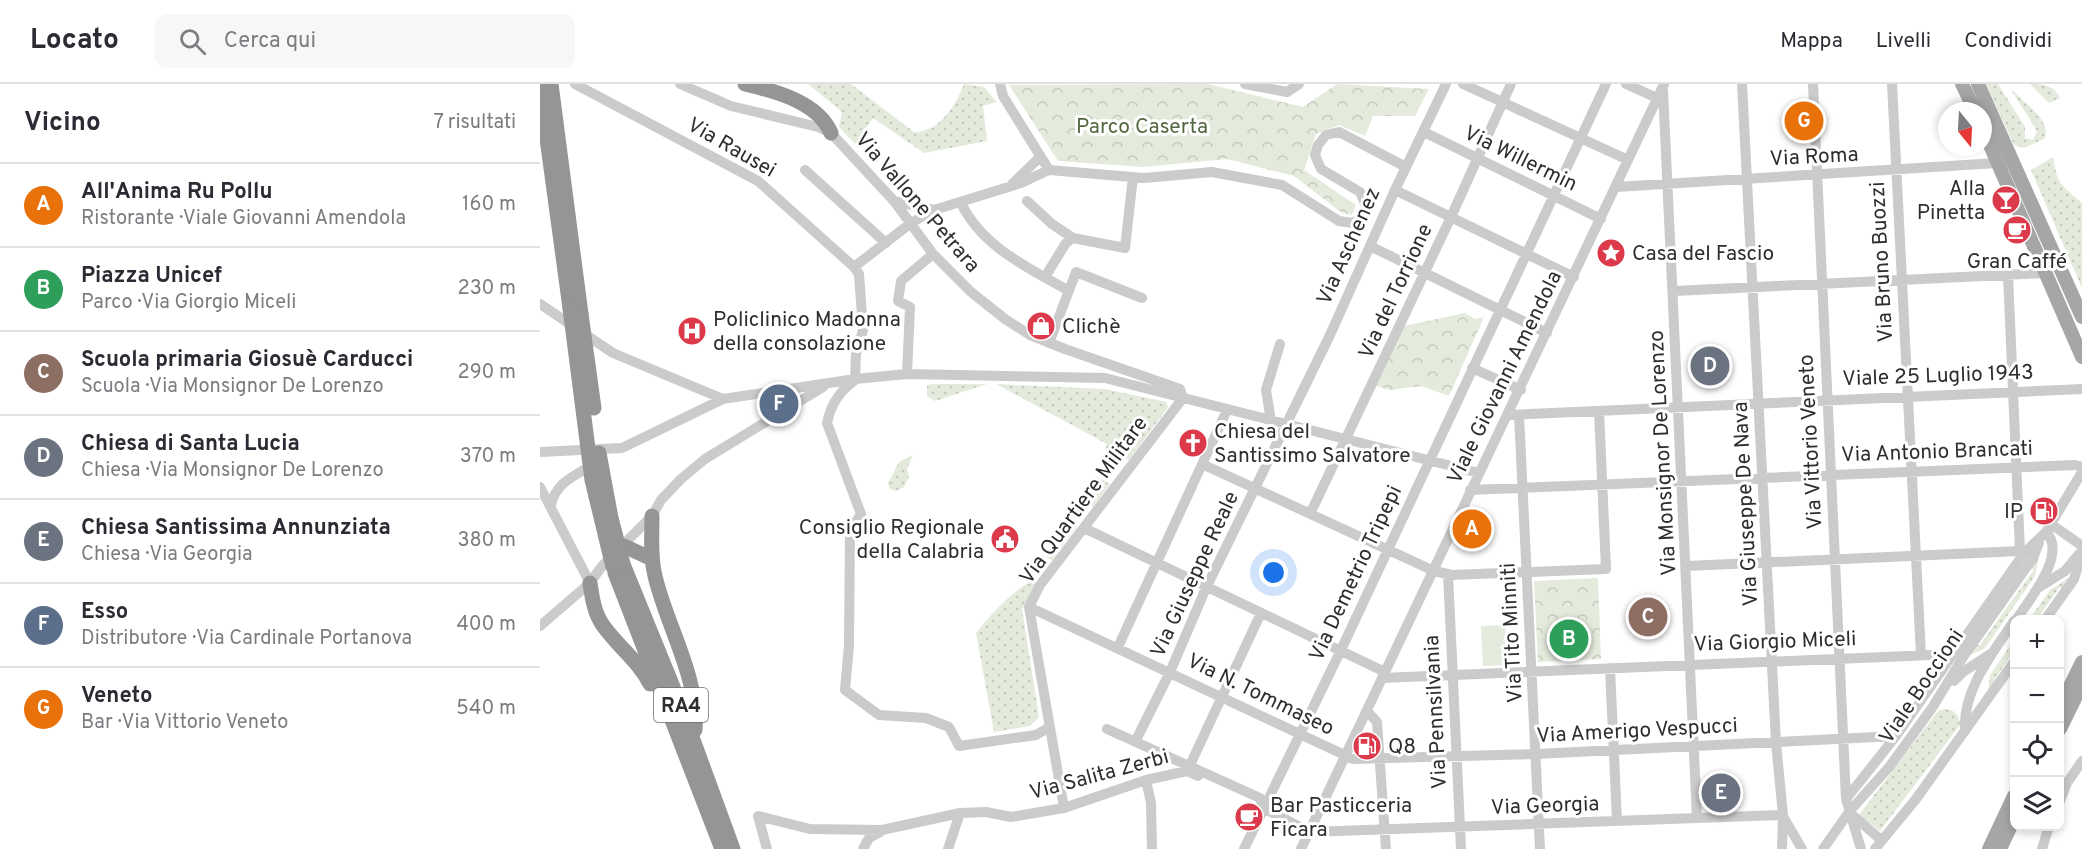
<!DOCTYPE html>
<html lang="it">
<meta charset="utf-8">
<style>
body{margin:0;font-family:Overpass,sans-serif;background:#f7f7f7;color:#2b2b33}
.controls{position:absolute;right:18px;bottom:18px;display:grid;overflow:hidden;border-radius:12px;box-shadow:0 3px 9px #0003}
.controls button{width:54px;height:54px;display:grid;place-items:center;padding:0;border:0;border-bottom:2px solid #e1e1e2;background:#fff;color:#2b2b33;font:30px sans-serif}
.compass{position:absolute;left:1398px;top:18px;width:54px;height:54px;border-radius:50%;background:#fff;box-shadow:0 3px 9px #0003;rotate:162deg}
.you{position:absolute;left:734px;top:489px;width:21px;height:21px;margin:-15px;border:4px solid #fff;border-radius:50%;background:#1a73e8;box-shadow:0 0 0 9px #1a73e833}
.badge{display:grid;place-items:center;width:39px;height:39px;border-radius:50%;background:#dc394a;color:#fff;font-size:20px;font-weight:700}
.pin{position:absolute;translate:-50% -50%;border:3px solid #fff;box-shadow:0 2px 6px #0006}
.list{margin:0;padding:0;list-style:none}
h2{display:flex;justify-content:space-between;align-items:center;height:78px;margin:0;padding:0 24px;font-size:26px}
h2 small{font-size:20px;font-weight:400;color:#7c7c81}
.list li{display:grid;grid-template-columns:39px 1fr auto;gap:18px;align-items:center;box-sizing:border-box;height:84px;padding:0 24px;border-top:2px solid #e1e1e2}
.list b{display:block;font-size:22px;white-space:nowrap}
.list p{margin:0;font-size:20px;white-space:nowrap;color:#7c7c81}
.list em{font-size:20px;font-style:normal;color:#7c7c81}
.icon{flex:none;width:33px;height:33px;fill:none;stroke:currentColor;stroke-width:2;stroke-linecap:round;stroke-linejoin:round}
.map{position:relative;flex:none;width:1542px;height:765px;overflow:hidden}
header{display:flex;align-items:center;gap:36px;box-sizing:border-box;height:84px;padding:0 30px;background:#fff;border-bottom:2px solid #e1e1e2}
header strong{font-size:28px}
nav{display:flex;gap:33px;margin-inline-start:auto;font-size:21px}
.search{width:420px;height:54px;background:#f7f7f7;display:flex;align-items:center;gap:15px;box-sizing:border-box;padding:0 21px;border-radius:12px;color:#7c7c81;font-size:22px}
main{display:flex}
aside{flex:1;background:#fff}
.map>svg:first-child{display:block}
</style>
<header>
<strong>Locato</strong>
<div class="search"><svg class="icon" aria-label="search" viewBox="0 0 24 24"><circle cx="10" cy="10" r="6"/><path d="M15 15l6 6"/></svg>Cerca qui</div>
<nav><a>Mappa</a><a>Livelli</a><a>Condividi</a></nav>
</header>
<main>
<aside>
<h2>Vicino<small>7 risultati</small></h2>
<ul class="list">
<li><span class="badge" style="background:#e8710a">A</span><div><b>All'Anima Ru Pollu</b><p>Ristorante · Viale Giovanni Amendola</p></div><em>160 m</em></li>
<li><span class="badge" style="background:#2e9e5b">B</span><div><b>Piazza Unicef</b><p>Parco · Via Giorgio Miceli</p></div><em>230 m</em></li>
<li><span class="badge" style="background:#8d6e63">C</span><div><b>Scuola primaria Giosuè Carducci</b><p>Scuola · Via Monsignor De Lorenzo</p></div><em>290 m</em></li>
<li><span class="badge" style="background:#6b7280">D</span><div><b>Chiesa di Santa Lucia</b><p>Chiesa · Via Monsignor De Lorenzo</p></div><em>370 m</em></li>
<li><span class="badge" style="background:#6b7280">E</span><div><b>Chiesa Santissima Annunziata</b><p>Chiesa · Via Georgia</p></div><em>380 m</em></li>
<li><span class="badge" style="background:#5c6f8a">F</span><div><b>Esso</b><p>Distributore · Via Cardinale Portanova</p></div><em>400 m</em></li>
<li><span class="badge" style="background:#e8710a">G</span><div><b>Veneto</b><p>Bar · Via Vittorio Veneto</p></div><em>540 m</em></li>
</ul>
</aside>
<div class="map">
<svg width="1542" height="765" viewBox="0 0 1542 765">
<defs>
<pattern id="grass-dots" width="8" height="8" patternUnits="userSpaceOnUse" patternTransform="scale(1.5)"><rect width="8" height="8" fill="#e4ebdc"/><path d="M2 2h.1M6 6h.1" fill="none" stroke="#c4cabd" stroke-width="1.8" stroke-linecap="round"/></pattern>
<pattern id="park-crowns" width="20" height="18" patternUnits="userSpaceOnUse" patternTransform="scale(1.5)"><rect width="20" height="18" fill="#e4ebdc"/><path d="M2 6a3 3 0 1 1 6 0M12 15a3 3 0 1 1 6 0" fill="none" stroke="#c4cabd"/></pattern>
</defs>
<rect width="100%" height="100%" fill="#fff"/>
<!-- grass -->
<path fill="url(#grass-dots)" d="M268,0H311L374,48C399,49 416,21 424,0L444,3L457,18L443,22L447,57L384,69L333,34L315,60L299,43L302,28Z
M1446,0H1458L1485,43V54L1493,56L1497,47L1470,4C1481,16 1514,38 1504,55L1484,64L1474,61Z
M1490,0C1502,0 1515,1 1520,14L1509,19Z
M1513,73C1517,100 1521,101 1542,119V204L1491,86Z
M392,300H447L395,317L387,312V301Z
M456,300L565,305L626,318L628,323L589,376L565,365L567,360Z
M373,371L367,385L369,393L364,403L356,407L350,405L348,399L359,378Z
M556,392L570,400L553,423L542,417Z
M528,438L537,443L512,476L506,473Z
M1499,471L1495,492L1450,557L1444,565L1427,572L1434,561H1440L1493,487L1492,482Z
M1528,494L1523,504H1519L1497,535L1489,536L1510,506Z
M493,496L497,500L482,525L499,633L490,642L454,648L436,549C453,528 469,510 493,496Z
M1474,556V567L1454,596L1455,602L1448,609L1450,591Z
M1404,625C1414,625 1420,631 1420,641L1340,747L1319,731L1398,627Z"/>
<!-- park -->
<path fill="url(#park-crowns)" d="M668,0L763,23L797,0L889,5L875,32H833L825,52L799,41L776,50L764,86L816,121L812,131L802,129L754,92L687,75L603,83L518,77L469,1Z
M925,229L935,235L944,233L909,312L881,302L850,306L836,302L864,242Z
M1058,494L1061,575L998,578L994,497Z"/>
<!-- pitch -->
<path fill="#e4ebdc" d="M965,541L967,581L943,582L941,542Z"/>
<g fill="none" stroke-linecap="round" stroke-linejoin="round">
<!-- minor -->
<path stroke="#cbcbcb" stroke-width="10" d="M35,0L218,97L314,183
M140,0L191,22L278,43L291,49L354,117L393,170L431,208L465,235L490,251L525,265L640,305L643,314L500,501L489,523L524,724
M460,0L463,12L509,86
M705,0L747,8L759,0
M923,0L1088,76
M1086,0L1117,14
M1202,0L1236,659L1243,731L1242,765
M1273,0L1306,715L1321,765
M1352,0L1381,571
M1123,6L1157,734
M884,48L1061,135
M265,86L346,159
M472,100L500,73
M1076,103L1473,78
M855,106L1034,193
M354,117L394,126
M487,117L512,140L533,154
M421,119C442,163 489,184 529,207
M830,162L1007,249
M1468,191L1480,467
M505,193L526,159L533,154L585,164L593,93
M1134,207L1506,189
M0,220L73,269L183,315
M509,259L536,188L602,214
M932,284L981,306
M367,290L370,223L358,217L361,197L393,170
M315,295L316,270L323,246L319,190L314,183L371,139L394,126L481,99L509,86L604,94L672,88L742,101L799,137L813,139L823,132L826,122L820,108L781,85L775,71L778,61L786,51L799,48L866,83
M315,296C299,308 291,320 287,339L321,430L310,446L309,561L305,606L339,631L386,634L409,643L419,662L496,651L508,644
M969,331L1542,305
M979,331L1000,765
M731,337L726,306L740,260
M0,368L82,364L183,315L315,295L367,290L565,294L939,389
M662,380L894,487L912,491L1066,485L1059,327
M0,403L50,499
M930,406L1535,381L1542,383
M11,421C16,398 35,392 54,380
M771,428L911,133L971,0
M1511,440L1542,462
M544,444L845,588
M1147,482L1480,467L1484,469
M908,490L921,765
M1498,504L1525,487L1539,470
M489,523L813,675L996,670L1356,652
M1476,536C1489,516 1528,470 1506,448
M1505,536L1534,495L1542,469
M0,542L50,499L62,482L112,432L121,416L141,395L165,375L283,303
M578,563L687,326
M1070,584L1077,737
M842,594L1414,570
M1414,597L1423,588L1452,569
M827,627L837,638L846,765
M567,645L720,714L723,724L770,748L1243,731
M1425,647C1422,607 1452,570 1474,537
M596,656L630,588L666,504L790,251L855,106L906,0
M650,681L721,529
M606,696L611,719L612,765
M1306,715L1356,652L1484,469L1506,448L1542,388
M1520,717L1527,699L1542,677
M1309,728L1341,756
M1244,734L1262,765
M227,765L218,732L270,745L342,746L420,729L446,728L471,733L524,724L606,696L647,687L658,692
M323,765L329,754L340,748
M408,765L420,729
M704,765L801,566L1066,0
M761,765L1124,0
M1283,765L1309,728L1350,682L1392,624L1425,570L1493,474L1499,459
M1335,765L1376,715L1474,578
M1502,765L1509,742"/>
<!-- major -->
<path stroke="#a6a6a6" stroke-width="14" d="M1422,0L1435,27
M1438,0L1542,233
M1443,45L1542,273
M1520,623L1542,578
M1520,645L1542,600
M1449,765L1474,712
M1460,765L1474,735"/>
<!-- highway -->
<path stroke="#959595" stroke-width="15" d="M11,0L41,230
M205,0C235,7 278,18 291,49
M0,3L30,224
M112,432C112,452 110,472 115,492C127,543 159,593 155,646
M84,462L112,475
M83,480L140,620L193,765
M75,489L182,765
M50,499C52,513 54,528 62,540C77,562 98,576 110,600"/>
<!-- highway-bridge -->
<path stroke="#959595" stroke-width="15" d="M30,224L52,396L73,483
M41,230L54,324
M59,369L71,434L83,480"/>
</g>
<!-- icons -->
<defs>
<g id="bar-disc" transform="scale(1.5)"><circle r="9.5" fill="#dc394a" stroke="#fff"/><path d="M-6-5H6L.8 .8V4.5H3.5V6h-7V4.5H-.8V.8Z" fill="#fff"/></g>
<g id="cafe-disc" transform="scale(1.5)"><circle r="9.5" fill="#dc394a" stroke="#fff"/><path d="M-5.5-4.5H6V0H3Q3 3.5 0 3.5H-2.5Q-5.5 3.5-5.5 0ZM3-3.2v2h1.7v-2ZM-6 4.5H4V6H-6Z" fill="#fff"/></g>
<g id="sight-disc" transform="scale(1.5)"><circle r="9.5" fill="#dc394a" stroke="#fff"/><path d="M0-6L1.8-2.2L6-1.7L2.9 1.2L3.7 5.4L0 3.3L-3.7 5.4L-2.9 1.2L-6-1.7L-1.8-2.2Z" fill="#fff"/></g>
<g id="shop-disc" transform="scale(1.5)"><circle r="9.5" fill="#dc394a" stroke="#fff"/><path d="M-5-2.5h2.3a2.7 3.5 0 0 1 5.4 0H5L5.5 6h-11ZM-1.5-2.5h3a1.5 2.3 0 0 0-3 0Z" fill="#fff"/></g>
<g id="hospital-disc" transform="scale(1.5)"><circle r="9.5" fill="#dc394a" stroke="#fff"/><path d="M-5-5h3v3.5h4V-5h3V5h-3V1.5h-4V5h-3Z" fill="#fff"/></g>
<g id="church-disc" transform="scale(1.5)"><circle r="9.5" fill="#dc394a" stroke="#fff"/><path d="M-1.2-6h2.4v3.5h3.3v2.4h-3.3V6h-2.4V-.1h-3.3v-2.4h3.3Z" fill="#fff"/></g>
<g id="fuel-disc" transform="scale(1.5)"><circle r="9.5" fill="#dc394a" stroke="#fff"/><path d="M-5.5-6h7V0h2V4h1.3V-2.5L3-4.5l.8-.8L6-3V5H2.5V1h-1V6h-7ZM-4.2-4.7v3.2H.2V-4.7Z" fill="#fff"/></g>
<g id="civic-disc" transform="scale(1.5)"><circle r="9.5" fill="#dc394a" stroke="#fff"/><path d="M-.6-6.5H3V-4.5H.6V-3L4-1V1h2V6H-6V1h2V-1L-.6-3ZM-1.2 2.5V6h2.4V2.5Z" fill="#fff"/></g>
</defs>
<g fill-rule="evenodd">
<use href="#bar-disc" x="1466" y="116"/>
<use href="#cafe-disc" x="1477" y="146"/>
<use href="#sight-disc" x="1071" y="169"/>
<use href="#shop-disc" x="501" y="242"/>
<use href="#hospital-disc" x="152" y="247"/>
<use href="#church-disc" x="653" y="359"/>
<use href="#fuel-disc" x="1504" y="427"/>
<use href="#civic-disc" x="465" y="455"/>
<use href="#fuel-disc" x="827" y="662"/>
<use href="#cafe-disc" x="709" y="733"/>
</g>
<g text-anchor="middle" stroke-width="6" stroke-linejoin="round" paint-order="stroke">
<!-- shield labels -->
<rect fill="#fff" stroke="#6d6d6d" stroke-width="1.5" x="114" y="604" width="54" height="34" rx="4.5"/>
<g font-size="20" font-weight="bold" fill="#2e2e2e">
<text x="141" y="628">RA4</text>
</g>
<!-- park labels -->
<g font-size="21" fill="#52673e" stroke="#fff">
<text x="602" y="49">Parco Caserta</text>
</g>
<!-- street labels -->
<g font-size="21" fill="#2e2e2e" stroke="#fff">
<text transform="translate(192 63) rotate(30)" y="7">Via Rausei</text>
<text transform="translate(1274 72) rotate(-3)" y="7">Via Roma</text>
<text transform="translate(981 74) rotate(26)" y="7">Via Willermin</text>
<text transform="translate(378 118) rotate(49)" y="7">Via Vallone Petrara</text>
<text transform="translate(808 162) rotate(-66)" y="7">Via Aschenez</text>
<text transform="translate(1341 178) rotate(-93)" y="7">Via Bruno Buozzi</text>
<text transform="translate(855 207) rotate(-65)" y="7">Via del Torrione</text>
<text transform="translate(1398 291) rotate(-2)" y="7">Viale 25 Luglio 1943</text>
<text transform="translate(964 293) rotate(-64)" y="7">Viale Giovanni Amendola</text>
<text transform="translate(1270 358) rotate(-93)" y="7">Via Vittorio Veneto</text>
<text transform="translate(1397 367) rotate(-2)" y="7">Via Antonio Brancati</text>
<text transform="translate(1122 369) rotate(-93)" y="7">Via Monsignor De Lorenzo</text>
<text transform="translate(543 416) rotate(-54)" y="7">Via Quartiere Militare</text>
<text transform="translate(1205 420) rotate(-93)" y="7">Via Giuseppe De Nava</text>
<text transform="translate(815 489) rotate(-65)" y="7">Via Demetrio Tripepi</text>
<text transform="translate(654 490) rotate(-65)" y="7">Via Giuseppe Reale</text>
<text transform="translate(971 549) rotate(-93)" y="7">Via Tito Minniti</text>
<text transform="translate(1235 557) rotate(-2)" y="7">Via Giorgio Miceli</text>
<text transform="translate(1381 602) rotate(-56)" y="7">Viale Boccioni</text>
<text transform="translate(721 610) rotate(26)" y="7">Via N. Tommaseo</text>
<text transform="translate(895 628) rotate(-93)" y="7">Via Pennsilvania</text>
<text transform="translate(1097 646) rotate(-3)" y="7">Via Amerigo Vespucci</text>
<text transform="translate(559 690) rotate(-15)" y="7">Via Salita Zerbi</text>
<text transform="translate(1005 721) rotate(-2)" y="7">Via Georgia</text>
</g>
<!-- poi labels -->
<g font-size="21" fill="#2e2e2e" stroke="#fff" text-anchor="start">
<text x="1445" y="111" text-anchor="end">Alla<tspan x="1445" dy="24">Pinetta</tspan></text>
<text x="1092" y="176">Casa del Fascio</text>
<text x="1477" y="184" text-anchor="middle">Gran Caffé</text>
<text x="173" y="242">Policlinico Madonna<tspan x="173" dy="24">della consolazione</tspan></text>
<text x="522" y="249">Clichè</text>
<text x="674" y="354">Chiesa del<tspan x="674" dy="24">Santissimo Salvatore</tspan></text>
<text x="1483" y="434" text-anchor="end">IP</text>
<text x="444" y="450" text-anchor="end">Consiglio Regionale<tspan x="444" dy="24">della Calabria</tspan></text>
<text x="848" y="669">Q8</text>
<text x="730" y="728">Bar Pasticceria<tspan x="730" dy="24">Ficara</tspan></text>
</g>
</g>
</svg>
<div class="controls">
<button>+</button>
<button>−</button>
<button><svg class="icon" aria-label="locate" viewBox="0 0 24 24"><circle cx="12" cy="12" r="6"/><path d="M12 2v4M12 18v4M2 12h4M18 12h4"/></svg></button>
<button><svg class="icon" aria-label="layers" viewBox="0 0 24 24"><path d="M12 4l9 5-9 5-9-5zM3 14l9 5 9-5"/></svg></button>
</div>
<svg class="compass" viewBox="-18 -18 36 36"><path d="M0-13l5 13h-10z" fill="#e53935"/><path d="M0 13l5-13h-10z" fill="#7c7c81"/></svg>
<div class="you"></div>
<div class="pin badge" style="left:932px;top:445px;background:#e8710a">A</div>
<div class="pin badge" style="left:1029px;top:555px;background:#2e9e5b">B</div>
<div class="pin badge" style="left:1108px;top:533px;background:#8d6e63">C</div>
<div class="pin badge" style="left:1170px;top:282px;background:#6b7280">D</div>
<div class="pin badge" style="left:1181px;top:709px;background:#6b7280">E</div>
<div class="pin badge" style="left:239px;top:320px;background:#5c6f8a">F</div>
<div class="pin badge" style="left:1264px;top:37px;background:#e8710a">G</div>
</div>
</main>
